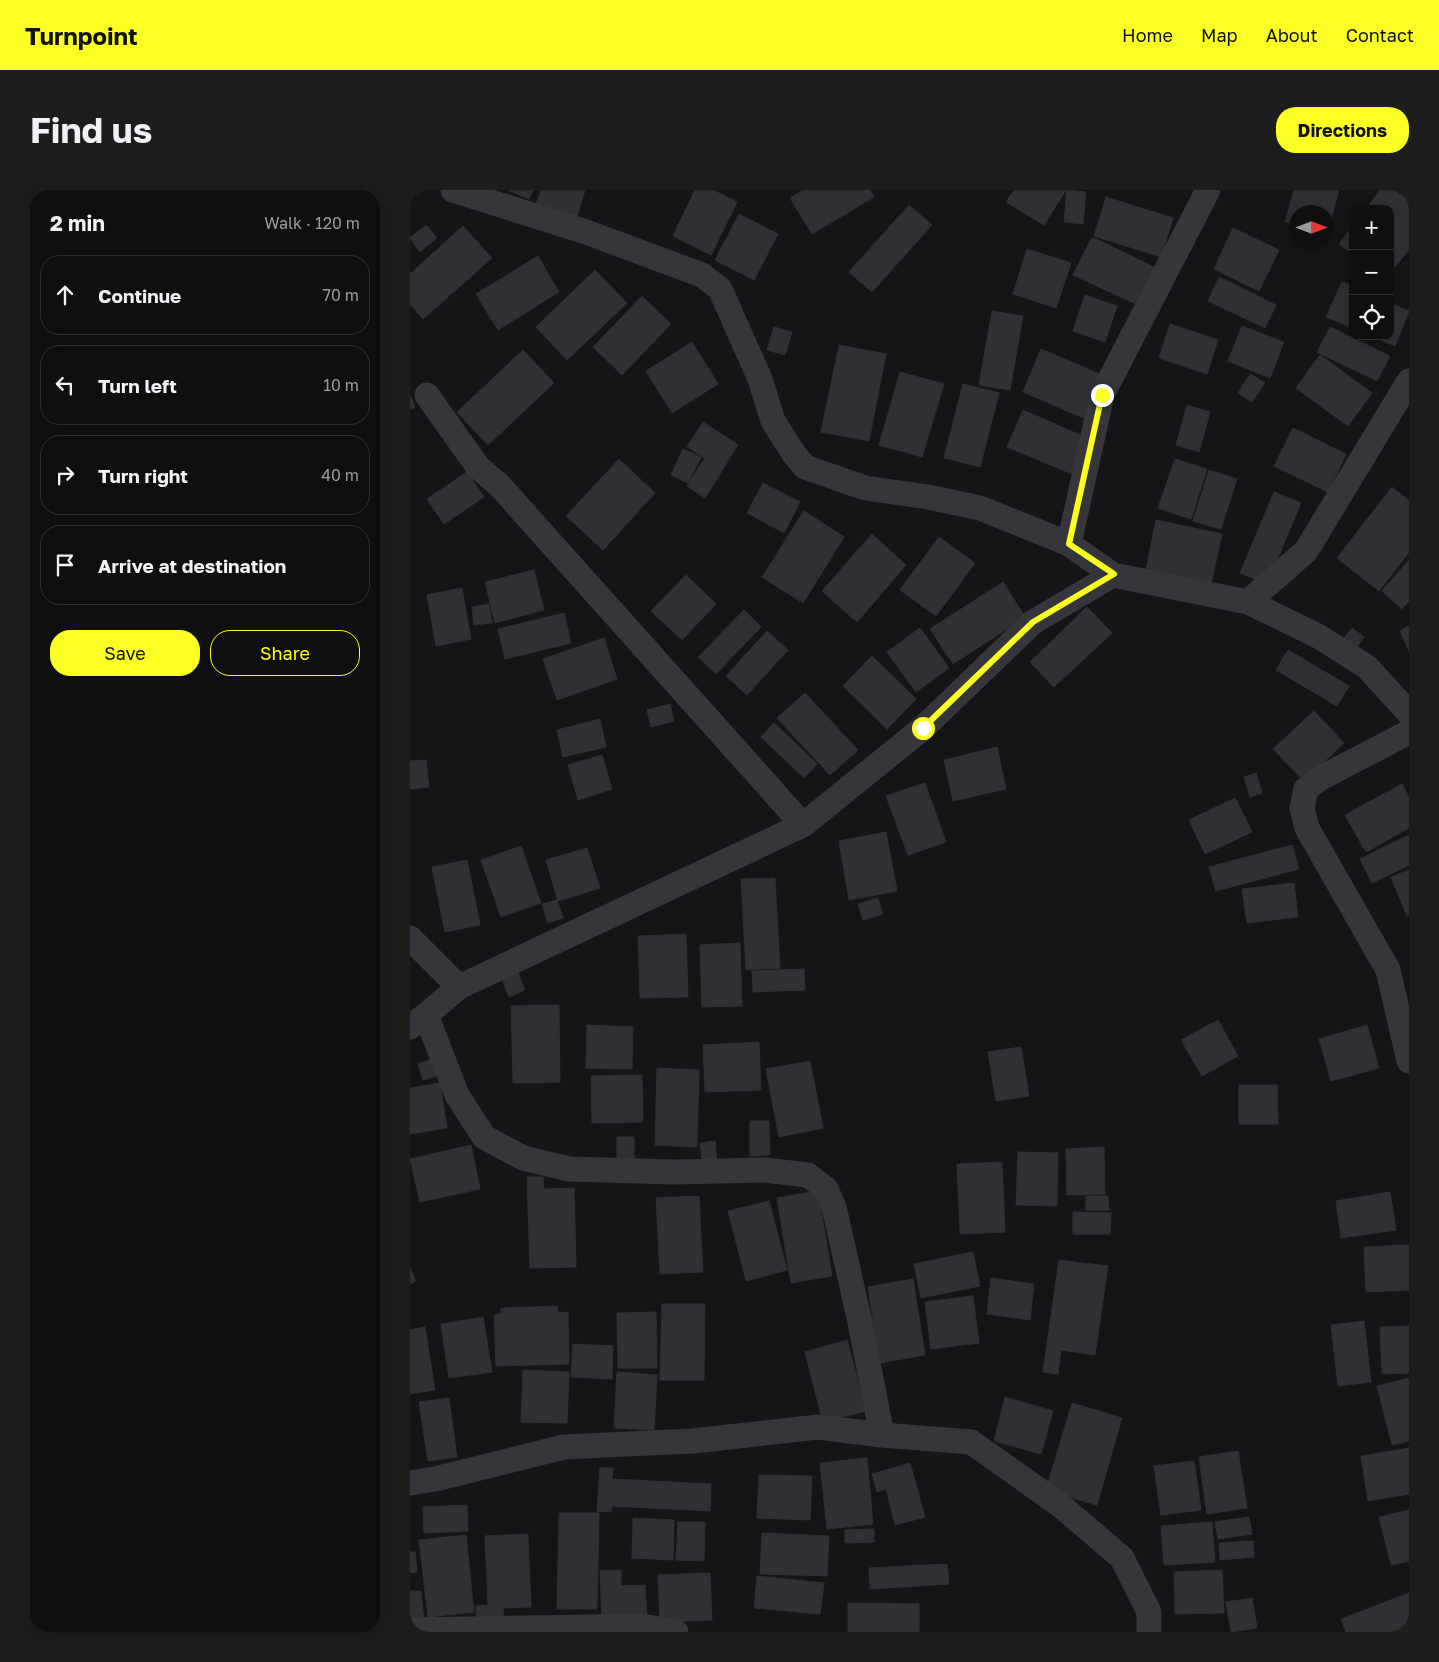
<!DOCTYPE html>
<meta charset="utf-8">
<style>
body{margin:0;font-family:"Golos Text",sans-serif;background:#1e1d1e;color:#f1f3f6}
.controls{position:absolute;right:15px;top:15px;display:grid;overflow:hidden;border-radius:10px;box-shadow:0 2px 12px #0003}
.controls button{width:45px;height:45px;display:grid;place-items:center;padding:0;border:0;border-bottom:1px solid #302f30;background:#100f10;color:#f1f3f6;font:25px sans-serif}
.compass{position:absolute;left:879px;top:15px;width:45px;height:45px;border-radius:50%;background:#100f10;box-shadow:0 2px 12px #0003;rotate:90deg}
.stop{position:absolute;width:15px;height:15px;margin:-11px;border:4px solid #fbff23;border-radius:50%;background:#fff}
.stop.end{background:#fbff23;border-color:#fff;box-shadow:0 1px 5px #0008}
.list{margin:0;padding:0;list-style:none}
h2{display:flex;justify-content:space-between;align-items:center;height:65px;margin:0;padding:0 20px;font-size:21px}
h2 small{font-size:16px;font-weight:400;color:#9c9c9f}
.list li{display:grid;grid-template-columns:32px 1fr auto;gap:15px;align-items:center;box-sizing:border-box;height:80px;margin:0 10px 10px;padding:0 10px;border:1px solid #302f30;border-radius:20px}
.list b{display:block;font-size:19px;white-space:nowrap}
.list em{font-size:16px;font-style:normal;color:#9c9c9f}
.actions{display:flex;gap:10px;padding:15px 20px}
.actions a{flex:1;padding:11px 0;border:1px solid #fbff23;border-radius:20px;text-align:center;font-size:18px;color:#fbff23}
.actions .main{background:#fbff23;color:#111}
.icon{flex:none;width:28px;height:28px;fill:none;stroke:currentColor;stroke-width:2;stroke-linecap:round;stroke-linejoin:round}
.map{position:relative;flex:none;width:999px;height:1442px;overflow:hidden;border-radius:20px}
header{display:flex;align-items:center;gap:30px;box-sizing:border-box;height:70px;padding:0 25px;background:#fbff23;color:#111}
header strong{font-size:24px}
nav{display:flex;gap:28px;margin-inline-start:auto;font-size:18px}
.intro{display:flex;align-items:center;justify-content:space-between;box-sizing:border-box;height:120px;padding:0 30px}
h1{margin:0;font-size:35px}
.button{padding:12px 22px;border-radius:20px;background:#fbff23;color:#111;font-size:18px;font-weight:700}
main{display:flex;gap:30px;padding:0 30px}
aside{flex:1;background:#100f10;border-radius:20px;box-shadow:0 2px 12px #0003}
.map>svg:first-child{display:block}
</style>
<header>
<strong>Turnpoint</strong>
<nav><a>Home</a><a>Map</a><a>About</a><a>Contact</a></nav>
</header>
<div class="intro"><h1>Find us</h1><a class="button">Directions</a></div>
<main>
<aside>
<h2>2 min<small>Walk · 120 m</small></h2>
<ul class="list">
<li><svg class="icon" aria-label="ahead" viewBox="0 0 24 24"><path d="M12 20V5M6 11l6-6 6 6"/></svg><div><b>Continue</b></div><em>70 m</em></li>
<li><svg class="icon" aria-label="left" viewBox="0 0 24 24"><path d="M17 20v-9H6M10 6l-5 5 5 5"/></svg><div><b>Turn left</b></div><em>10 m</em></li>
<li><svg class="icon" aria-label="right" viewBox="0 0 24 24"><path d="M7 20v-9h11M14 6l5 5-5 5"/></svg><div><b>Turn right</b></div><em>40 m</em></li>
<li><svg class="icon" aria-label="arrive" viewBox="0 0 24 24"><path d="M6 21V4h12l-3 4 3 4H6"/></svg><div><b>Arrive at destination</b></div></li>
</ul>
<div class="actions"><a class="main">Save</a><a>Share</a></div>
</aside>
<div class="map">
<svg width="999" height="1442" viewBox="0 0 999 1442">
<rect width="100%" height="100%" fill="#151416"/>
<!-- building -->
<path fill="#302f33" stroke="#302e32" d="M98,0H123L119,9Z
M131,0H175L166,30L125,17Z
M285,0H303L327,12L301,65L263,46Z
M393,0H460L464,7L402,44L380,8Z
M604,0H656L634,35L596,12Z
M657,0L676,2L673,34L654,32Z
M884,0H929L917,43L916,22H886V35L875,32Z
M970,0H984L999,11V59L980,84V19H956Z
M696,7L763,28L751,67L684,46Z
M499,15L522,35L462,102L439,82Z
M329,24L368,44L344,90L305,70Z
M16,35L27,48L10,62L0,48Z
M53,36L82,68L13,129L0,114V84Z
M943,36V64L929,54Z
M823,38L869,60L849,101L804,79Z
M682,47L746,78L728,115L663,85Z
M617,59L661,73L646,118L603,104Z
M128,66L149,102L88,140L66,104Z
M185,80L217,113L157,170L126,137Z
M809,87L866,115L855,138L798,111Z
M932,92L943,96V138L916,127Z
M675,105L707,116L695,152L663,141Z
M232,106L261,134L212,185L183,157Z
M980,113L999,121L985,156L962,146H980Z
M582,121L613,126L600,200L569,195Z
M760,134L808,150L797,184L749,168Z
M832,136L874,152L860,188L818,171Z
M364,137L382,142L375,165L357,160Z
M920,137L980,166L967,191L907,162Z
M282,152L308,194L262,223L236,181Z
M429,155L476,164L459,251L411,242Z
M631,159L694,186L676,229L613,202Z
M113,160L144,193L78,255L47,222Z
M910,165L962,203L938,236L886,198Z
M490,182L534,194L512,267L469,255Z
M840,184L855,193L842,212L828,203Z
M553,194L589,203L570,277L534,268Z
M0,205L5,217L0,219Z
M777,215L800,222L789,262L766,255Z
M613,220L677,248L662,284L597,257Z
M293,232L328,255L295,308L277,296L295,268L277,257Z
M883,238L936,264L918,302L864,276Z
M273,259L291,267L278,293L261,285Z
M209,269L245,303L193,360L156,326Z
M765,269L797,279L781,329L748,318Z
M799,280L827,289L811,339L783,331Z
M57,282L74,307L34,334L17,309Z
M353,293L390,312L374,343L337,323Z
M982,297L999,311V362L969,401L927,368Z
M864,302L891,313L857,394L830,383Z
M394,321L434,347L393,413L352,387Z
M746,330L812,344L801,394L736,380Z
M462,344L496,375L447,432L412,401Z
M529,347L565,373L526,426L490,400Z
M999,370V411L992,419L972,401Z
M124,380L134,420L85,433L75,392Z
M276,385L306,414L272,450L241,421Z
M593,392L615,427L543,474L520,439Z
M52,398L61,449L26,456L17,405Z
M79,414L82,433L64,435L62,417Z
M677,417L702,443L644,497L620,472Z
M334,420L351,437L306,484L288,467Z
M154,423L161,453L95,469L88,439Z
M999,436V461L990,441Z
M510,438L539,478L506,502L477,462Z
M942,438L954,447L943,463L930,453Z
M357,441L378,460L337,505L316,486Z
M194,448L207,489L147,510L133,469Z
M878,460L939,496L927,516L866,480Z
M462,466L506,509L477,539L433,496Z
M395,503L448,560L420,585L367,528Z
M260,514L264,531L241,537L237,520Z
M904,521L934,553L894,591L863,559Z
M190,529L196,557L153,567L147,540Z
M364,533L407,574L394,588L351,547Z
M587,557L596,599L543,611L534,570Z
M192,565L202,599L168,610L158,575Z
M16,570L19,597L0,599V571Z
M846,583L852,603L840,607L834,587Z
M515,593L536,652L498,665L476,606Z
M992,594L999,607V638L956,662L935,625Z
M825,608L842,642L795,664L779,630Z
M476,642L487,701L439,710L429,651Z
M999,645V675L962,693L950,669Z
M882,655L889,679L806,701L799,677Z
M111,656L131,713L91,727L71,670Z
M177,658L190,698L148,711L136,670Z
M57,670L70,735L35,742L22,677Z
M999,680V725L997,726L981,687Z
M365,688L370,778L336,780L331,689Z
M884,693L888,727L837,733L832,699Z
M468,708L473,724L453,730L448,714Z
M147,710L153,728L138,733L132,714Z
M276,744L278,807L230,808L228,746Z
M330,753L332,816L292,817L290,755Z
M394,779L395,800L343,802L342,781Z
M108,782L115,800L99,807L92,789Z
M149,815L150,892L103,893L101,816Z
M808,830L828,866L792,886L771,850Z
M177,835L223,837L222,879L176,878Z
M957,835L969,878L921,891L909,849Z
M349,852L351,900L295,902L293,855Z
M611,857L619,906L586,911L578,862Z
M32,865L37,882L13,890L8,874Z
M400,871L413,938L369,947L356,879Z
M247,878L289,880L287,957L245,955Z
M232,885L233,932L182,933L181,886Z
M30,893L37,938L0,944V898Z
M829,895H867L868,934H829Z
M340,931H359L360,965L340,966Z
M207,947H224V969H207Z
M305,951L307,973L293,974L290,953Z
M61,955L70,999L10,1012L0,969Z
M694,957L695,1004L657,1005L656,959Z
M608,962L648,963L647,1016L606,1015Z
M592,972L595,1042L550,1044L547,974Z
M117,987H133L134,999L164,998L166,1077L120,1078Z
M408,1001L422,1086L381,1093L367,1008Z
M980,1002L986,1040L931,1048L926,1011Z
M289,1006L293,1082L250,1084L246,1008Z
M676,1006H698L699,1020H676Z
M359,1011L377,1080L336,1091L318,1021Z
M663,1022L701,1023L700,1044H663Z
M999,1055V1100L956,1102L954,1057Z
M563,1062L570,1096L511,1108L504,1074Z
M649,1070L698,1076L685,1165L651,1160L648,1184L633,1182Z
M0,1078L6,1091L0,1094Z
M581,1088L624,1094L620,1130L577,1124Z
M503,1089L515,1165L470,1173L458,1097Z
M563,1106L569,1153L521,1159L515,1112Z
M252,1114H295L294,1190H250Z
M147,1116L148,1123L158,1122L159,1174L86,1176L84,1125L91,1124V1118Z
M246,1122L247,1178H208L207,1123Z
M73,1127L82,1182L39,1188L31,1134Z
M954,1131L961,1192L928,1196L921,1135Z
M999,1136V1183L972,1184L970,1137Z
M15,1137L25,1200L0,1204V1140Z
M437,1150L456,1221L413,1232L395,1162Z
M163,1154L203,1156L202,1189L161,1187Z
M113,1180L159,1182L157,1233L111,1232Z
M207,1182L247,1185L244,1240L204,1238Z
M999,1188V1251L982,1255L967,1196Z
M595,1207L643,1221L631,1264L584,1251Z
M39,1208L47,1267L18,1271L9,1212Z
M662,1213L712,1228L687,1315L636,1300Z
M999,1258V1304L958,1311L951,1266Z
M828,1261L837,1318L797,1324L789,1267Z
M457,1268L463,1334L417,1339L410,1273Z
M784,1271L791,1320L751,1325L744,1276Z
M500,1273L515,1327L485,1335L476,1299L467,1302L462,1284Z
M190,1278H203L202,1289L301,1294L300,1321L202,1316L201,1322L187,1321Z
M349,1285L402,1286L400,1330L347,1328Z
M57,1315L58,1341L14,1343L13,1317Z
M999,1320V1371L981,1375L969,1327Z
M149,1323H189L187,1419H147Z
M839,1327L842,1344L808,1349L805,1332Z
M223,1328L264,1330L263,1370L222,1368Z
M268,1332H295L294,1371L266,1370Z
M802,1332L805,1372L754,1375L751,1336Z
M464,1339V1352L435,1353V1340Z
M352,1343L419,1346L417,1386L350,1384Z
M118,1344L121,1417L93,1418L94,1436L67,1437L66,1416L78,1415L75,1346Z
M56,1345L64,1422L18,1427L9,1350Z
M843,1351L844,1367L810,1370L809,1353Z
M0,1362H5L7,1382L0,1383Z
M537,1374L539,1394L460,1399L459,1378Z
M211,1380V1396L235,1395L237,1429L192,1430L190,1381Z
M812,1380L814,1423L765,1424L764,1382Z
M300,1383L302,1430L250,1432L248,1385Z
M347,1386L414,1393L410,1424L344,1418Z
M0,1401H11L14,1432L0,1433Z
M999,1403V1442H936L931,1429Z
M842,1408L847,1438L821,1442L816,1412Z
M438,1413L509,1414V1442H438Z"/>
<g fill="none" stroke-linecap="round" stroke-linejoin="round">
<!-- minor -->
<path stroke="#36353c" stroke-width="25" d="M43,0L176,42L292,85L310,99L350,189L363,231L384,264L395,277L455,298L518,307L570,318L659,354L703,385L838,412L908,446L957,477L999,523
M17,205L68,277L90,296L393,635
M659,354L692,205L798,0
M838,412L896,361L999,191
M999,542L911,588L896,599L892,618L897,638L978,780L999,871
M0,748L49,797
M16,825L47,905L74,947L113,968L159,979L264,982L354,980L398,985L416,999L424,1017L450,1132L472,1245
M0,837L16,825L49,797L393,635L513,538L623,432L703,385
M0,1293L25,1289L154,1257L283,1251L408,1237L472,1245L561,1252L650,1315L712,1368L739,1422V1442
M0,1440L232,1436L266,1442"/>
</g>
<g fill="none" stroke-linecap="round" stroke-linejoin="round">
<!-- route -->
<path stroke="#fbff23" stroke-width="6" d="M513,538L623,432L704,384L659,354L692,205"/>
</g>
</svg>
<div class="controls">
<button>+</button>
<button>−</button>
<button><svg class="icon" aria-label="locate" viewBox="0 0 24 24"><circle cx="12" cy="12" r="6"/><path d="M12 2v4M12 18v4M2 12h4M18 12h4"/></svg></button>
</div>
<svg class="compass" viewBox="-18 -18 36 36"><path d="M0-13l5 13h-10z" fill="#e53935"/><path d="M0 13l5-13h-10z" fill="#9c9c9f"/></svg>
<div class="stop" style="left:513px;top:538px"></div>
<div class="stop end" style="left:692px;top:205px"></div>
</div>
</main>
